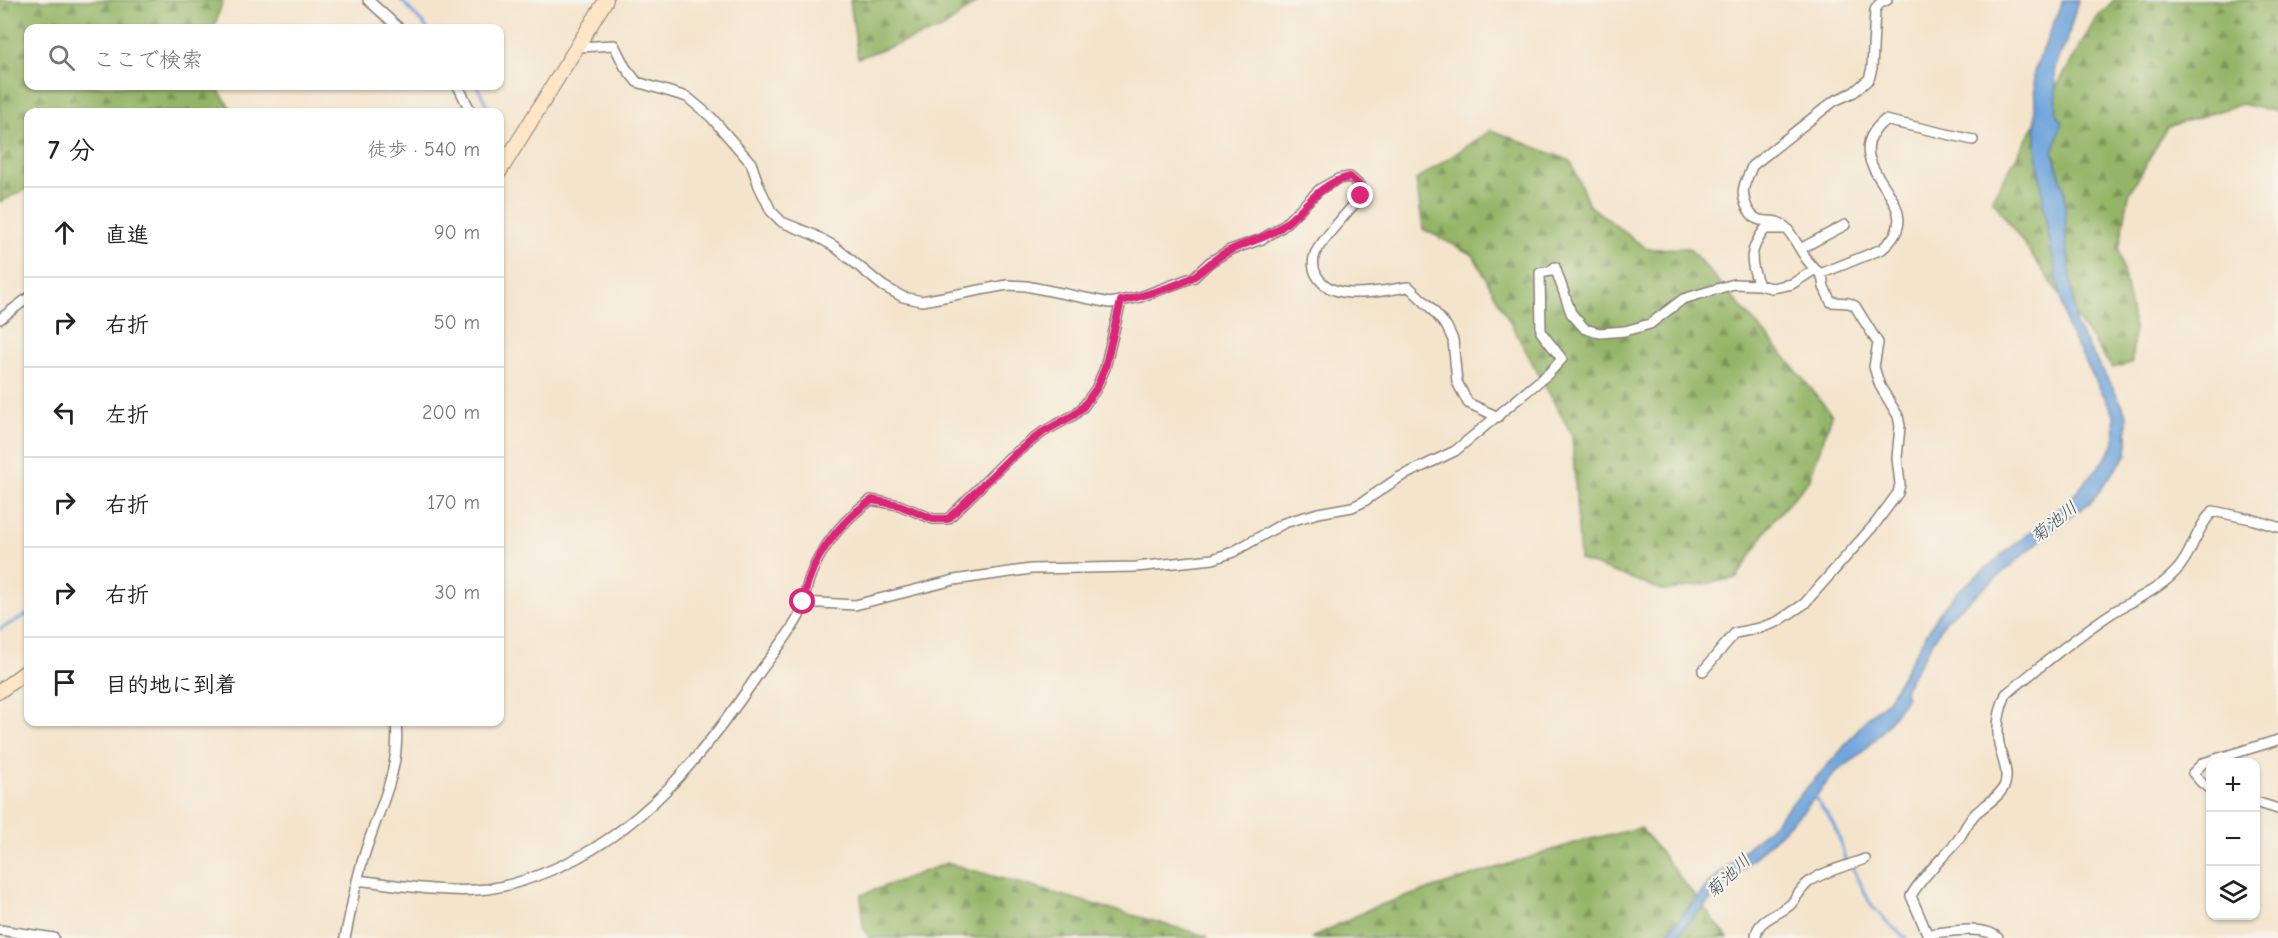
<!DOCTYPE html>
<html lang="ja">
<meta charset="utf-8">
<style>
body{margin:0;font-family:"Comic Neue","Klee One",sans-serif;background:#f2f2f2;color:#222}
.controls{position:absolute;right:18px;bottom:18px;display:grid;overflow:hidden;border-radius:12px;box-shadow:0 2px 4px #0004}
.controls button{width:54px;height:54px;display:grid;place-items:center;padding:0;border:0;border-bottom:2px solid #e0e0e0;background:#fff;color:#222;font:30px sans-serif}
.stop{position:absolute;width:18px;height:18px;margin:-14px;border:4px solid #db2777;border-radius:50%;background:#fff}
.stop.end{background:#db2777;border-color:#fff;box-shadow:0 2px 6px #0008}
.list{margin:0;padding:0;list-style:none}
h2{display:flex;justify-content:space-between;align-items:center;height:78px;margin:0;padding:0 24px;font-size:26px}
h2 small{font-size:20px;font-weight:400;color:#767676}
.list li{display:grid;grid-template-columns:39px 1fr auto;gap:18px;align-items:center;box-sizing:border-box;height:90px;padding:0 24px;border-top:2px solid #e0e0e0}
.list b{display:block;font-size:22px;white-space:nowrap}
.list em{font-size:20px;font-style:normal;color:#767676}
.icon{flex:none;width:33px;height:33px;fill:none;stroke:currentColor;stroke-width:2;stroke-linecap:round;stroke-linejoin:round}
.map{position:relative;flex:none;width:2278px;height:938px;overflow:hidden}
.search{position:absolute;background:#fff;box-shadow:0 2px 4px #0004;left:24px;top:24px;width:480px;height:66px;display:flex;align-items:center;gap:15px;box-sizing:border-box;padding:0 21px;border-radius:12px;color:#767676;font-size:22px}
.panel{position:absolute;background:#fff;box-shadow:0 2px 4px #0004;left:24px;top:108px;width:480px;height:618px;border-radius:12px}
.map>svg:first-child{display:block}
</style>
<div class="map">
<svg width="2278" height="938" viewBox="0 0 2278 938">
<defs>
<pattern id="forest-firs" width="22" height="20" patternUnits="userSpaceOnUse" patternTransform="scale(1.5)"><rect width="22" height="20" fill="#94b568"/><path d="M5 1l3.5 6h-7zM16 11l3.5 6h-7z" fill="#789255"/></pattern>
</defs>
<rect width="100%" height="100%" fill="#f7f3e8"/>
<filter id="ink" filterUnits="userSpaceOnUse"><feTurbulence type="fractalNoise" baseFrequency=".0167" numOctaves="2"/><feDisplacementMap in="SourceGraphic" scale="12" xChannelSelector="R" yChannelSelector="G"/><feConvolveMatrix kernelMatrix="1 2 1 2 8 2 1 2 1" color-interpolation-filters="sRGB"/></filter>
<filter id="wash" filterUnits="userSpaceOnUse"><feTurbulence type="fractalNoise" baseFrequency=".008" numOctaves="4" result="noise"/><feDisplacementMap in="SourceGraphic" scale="24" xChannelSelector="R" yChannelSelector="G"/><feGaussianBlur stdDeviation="1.35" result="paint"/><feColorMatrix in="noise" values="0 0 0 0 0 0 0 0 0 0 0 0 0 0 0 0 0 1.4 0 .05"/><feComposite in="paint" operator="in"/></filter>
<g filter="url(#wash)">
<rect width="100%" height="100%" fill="#f4e4cc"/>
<!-- forest -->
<path fill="url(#forest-firs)" stroke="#586842" stroke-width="1.5" d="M0,0H223L214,28H28V86H216L233,112H28V188L0,202Z
M850,0H979L944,28L858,58Z
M2114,0H2278V112L2242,104L2167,127L2129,195L2119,250L2134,326L2132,363L2112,368L1992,199L2095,20Z
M1491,130L1571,161L1589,205L1647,249L1689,248L1788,360L1832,415L1809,481L1773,520L1737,578L1665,591L1580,560L1572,435L1473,255L1423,229L1416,180Z
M1641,828L1728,938H1311L1374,907L1581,841Z
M947,863L1207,936V938H869L863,927L861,895Z"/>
<!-- water -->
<path fill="#6fa5dd" stroke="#46607c" stroke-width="1.5" d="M2063,0H2078L2067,40L2055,67L2057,116L2062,121L2053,153L2065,192L2066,238L2076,326L2114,390L2127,416V454L2092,501L2053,530L1946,620L1904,689L1907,697L1882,732L1859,756L1836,772L1804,810L1689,921L1677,938H1663L1711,881L1774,823L1838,754L1868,717L1888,700L1937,616L1957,592L2070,499L2104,461L2115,442L2114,414L2067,328L2047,229L2036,146L2034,72Z"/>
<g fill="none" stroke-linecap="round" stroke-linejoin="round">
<!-- stream -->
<path stroke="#6fa5dd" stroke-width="3" d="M401,0L427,28
M477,86L487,106V112
M0,629L28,614
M1813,795C1832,820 1839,829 1845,860L1848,862
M1852,866L1871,905L1890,925L1906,938"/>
</g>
</g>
<g filter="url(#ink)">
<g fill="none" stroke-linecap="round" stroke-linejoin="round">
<!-- street casing -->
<g stroke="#888074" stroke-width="12">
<path id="street" d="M368,0L399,28
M579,47L614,45L625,67L637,82L687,97L711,117L751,163L759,186L771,211L782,222L814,235L834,246L883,286L903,297L922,301L1007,285L1026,286L1110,303L1140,297L1194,277L1210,262L1230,250L1262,239L1282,227L1320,189L1338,179L1350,177L1361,187V196C1353,206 1318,244 1315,254C1312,262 1313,269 1317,276C1333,304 1382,290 1409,287L1430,307L1447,327L1453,340L1457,382L1468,403L1498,417
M458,86L471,112
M1800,249L1845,225
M1820,274L1882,249C1939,203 1828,167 1885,120L1973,140
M1759,285C1749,261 1749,250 1765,229H1786
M0,319L28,298
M803,602L855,605L954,580L1031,569L1136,567L1213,559L1233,552L1284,523L1318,513L1352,507L1363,502L1400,477L1455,451L1549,373L1562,359L1541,332L1540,273L1551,271L1555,267L1571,313L1585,329L1600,333L1625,331L1650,324L1683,299L1734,284L1759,285L1772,288L1792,284L1814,270
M1703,671L1735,633L1760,628L1777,622L1804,604L1875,524L1898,493L1900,484L1897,458L1900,426L1898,416L1880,386L1874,367L1878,343L1855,306L1849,303L1831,302L1824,287L1822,275C1806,264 1799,245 1788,230C1773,211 1758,233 1746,205C1744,199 1742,194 1744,187C1745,181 1750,173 1752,166L1834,101L1854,92L1869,79L1872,68L1875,10L1879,4L1887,0
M2210,789L2202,783L2193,773L2203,763L2278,740
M2256,802L2278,809
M357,880C398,885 447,894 488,889C509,886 530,879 549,871C641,834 703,755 757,676C771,656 788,637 799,616C805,604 805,589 810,577C821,547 845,518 871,500L899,505L933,519H948L1009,458L1043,432L1074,415L1083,407L1096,389L1105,368L1121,301
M0,930L54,938
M1928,934C1946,932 1985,924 1998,938
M345,938C351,911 355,883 364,856C378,809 401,773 396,722
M1756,938C1755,919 1780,915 1791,904C1797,897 1801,888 1809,882C1824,871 1847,866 1865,859
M1929,938L1911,896C1923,875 1942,859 1958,840C1964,831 1968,821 1976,813C1985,805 2001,796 2005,784C2009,770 2001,757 1999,744C1996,726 1999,710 2006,694C2040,667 2075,637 2112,613C2133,600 2157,591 2174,573C2192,556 2195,529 2213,511L2251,519L2278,527"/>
</g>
<!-- secondary casing -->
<g stroke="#888074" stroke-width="16">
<path id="secondary" d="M500,171L606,0
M0,691L28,670"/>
</g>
<!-- street -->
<use href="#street" stroke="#fff" stroke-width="9"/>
<!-- secondary -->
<use href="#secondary" stroke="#fde5c5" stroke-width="14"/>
</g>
</g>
<g fill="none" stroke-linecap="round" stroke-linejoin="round" filter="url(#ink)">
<!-- route -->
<path stroke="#db2777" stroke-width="8" d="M803,602C805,594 806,586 809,579C818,550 847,516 872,500L899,505L933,519H948L1010,458L1043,432L1074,415L1083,407L1096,389L1105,368L1121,301C1139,297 1182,285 1196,275C1207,267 1216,257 1229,251C1246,242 1264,239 1280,228C1306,210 1316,184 1350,177L1361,187V196"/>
</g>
<g text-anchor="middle" stroke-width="4.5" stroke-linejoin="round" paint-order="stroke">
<!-- water labels -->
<g font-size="18" font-style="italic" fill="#3d5369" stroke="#f7f3e8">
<text transform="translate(2054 522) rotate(-39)" y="6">菊池川</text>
<text transform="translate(1728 876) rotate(-44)" y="6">菊池川</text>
</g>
</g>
</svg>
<div class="controls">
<button>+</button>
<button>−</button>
<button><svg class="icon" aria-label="layers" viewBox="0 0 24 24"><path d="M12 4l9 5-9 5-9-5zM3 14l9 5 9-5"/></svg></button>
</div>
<div class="stop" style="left:803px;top:602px"></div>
<div class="stop end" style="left:1361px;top:196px"></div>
<div class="search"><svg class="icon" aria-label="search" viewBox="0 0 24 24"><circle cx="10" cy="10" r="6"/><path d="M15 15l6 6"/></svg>ここで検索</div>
<section class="panel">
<h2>7 分<small>徒歩 · 540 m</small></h2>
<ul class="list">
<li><svg class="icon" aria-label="ahead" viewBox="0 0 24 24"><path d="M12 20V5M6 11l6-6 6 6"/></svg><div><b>直進</b></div><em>90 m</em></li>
<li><svg class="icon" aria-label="right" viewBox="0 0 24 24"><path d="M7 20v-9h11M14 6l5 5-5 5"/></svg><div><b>右折</b></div><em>50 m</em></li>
<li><svg class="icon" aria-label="left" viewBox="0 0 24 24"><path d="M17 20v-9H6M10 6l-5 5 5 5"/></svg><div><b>左折</b></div><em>200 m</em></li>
<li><svg class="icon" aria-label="right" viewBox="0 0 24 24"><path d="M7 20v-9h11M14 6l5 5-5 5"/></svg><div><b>右折</b></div><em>170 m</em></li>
<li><svg class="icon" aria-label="right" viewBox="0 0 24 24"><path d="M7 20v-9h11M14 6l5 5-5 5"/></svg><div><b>右折</b></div><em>30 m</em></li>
<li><svg class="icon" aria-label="arrive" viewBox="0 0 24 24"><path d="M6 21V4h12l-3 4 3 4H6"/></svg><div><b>目的地に到着</b></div></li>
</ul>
</section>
</div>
